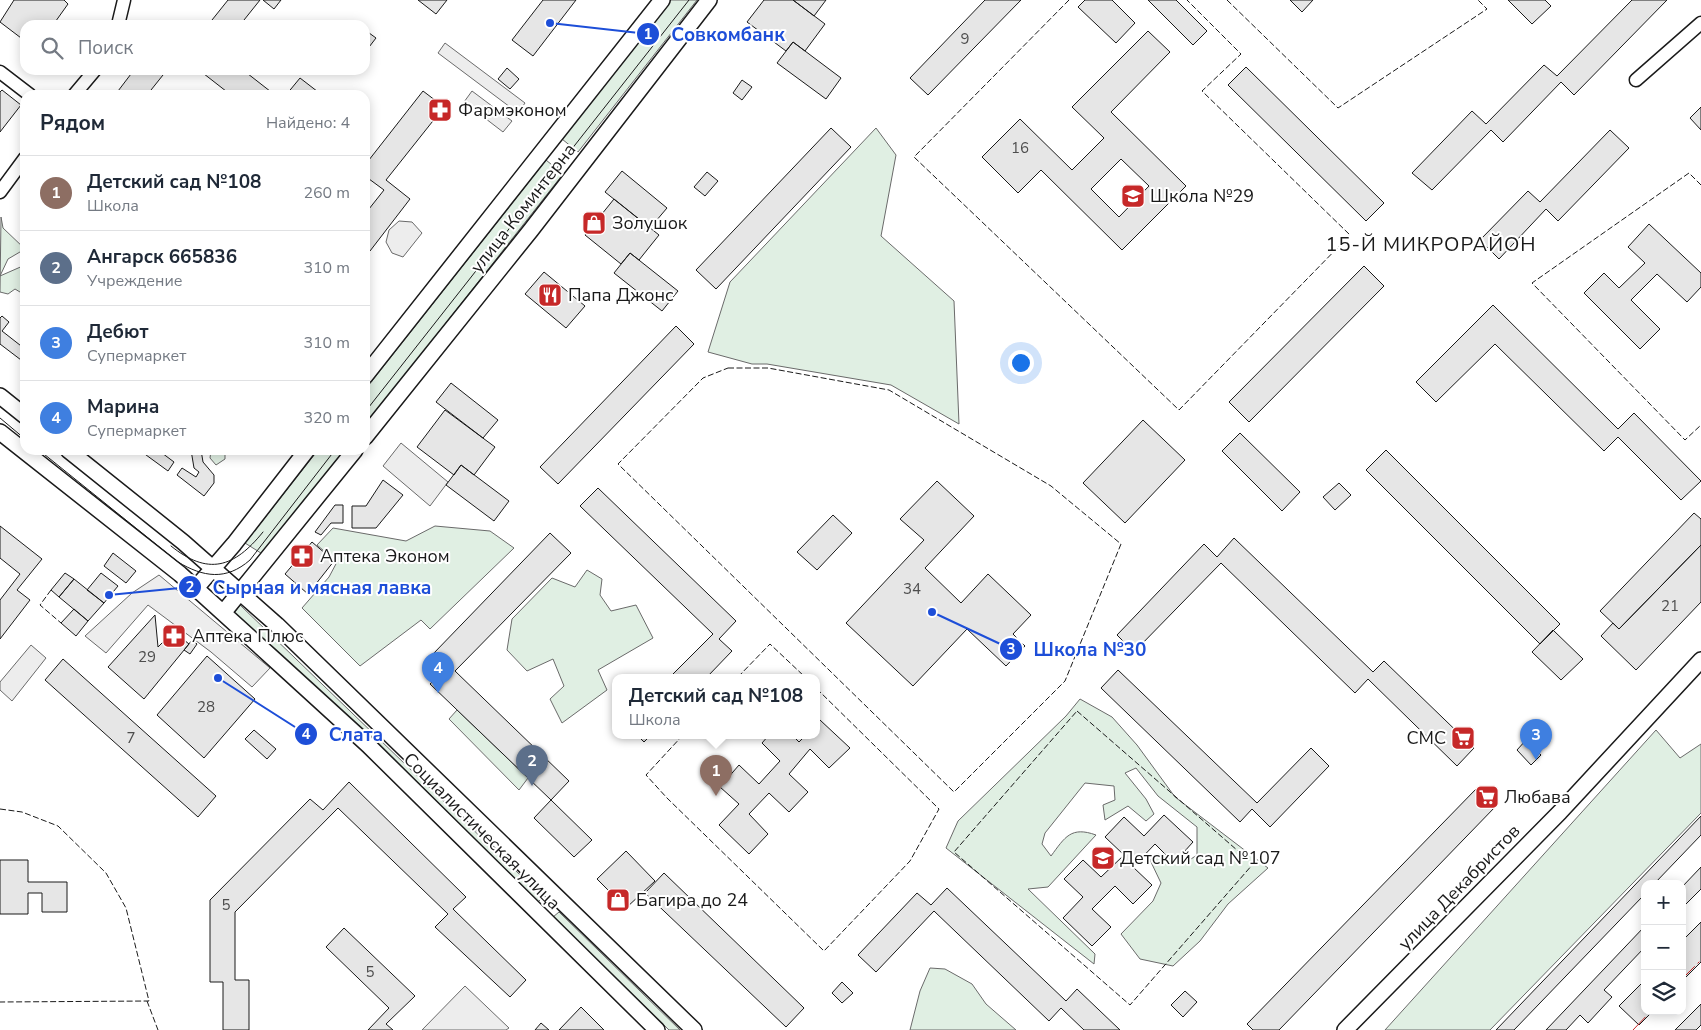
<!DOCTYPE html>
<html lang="ru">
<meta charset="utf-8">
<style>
body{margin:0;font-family:"Nunito Sans",sans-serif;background:#f2f2f3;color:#1f2937}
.controls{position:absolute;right:15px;bottom:15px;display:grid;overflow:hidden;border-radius:10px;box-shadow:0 2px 12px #0003}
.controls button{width:45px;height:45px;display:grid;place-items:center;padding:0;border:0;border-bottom:1px solid #e0e1e3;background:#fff;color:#1f2937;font:25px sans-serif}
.you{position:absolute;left:1020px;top:362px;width:18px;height:18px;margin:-12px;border:4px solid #fff;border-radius:50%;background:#1a73e8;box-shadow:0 0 0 8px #1a73e833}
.badge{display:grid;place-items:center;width:32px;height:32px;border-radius:50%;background:#c62828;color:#fff;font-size:16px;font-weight:700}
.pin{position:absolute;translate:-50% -41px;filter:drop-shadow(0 1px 2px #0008)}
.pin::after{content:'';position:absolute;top:26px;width:18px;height:15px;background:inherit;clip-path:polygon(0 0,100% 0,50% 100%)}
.popup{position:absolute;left:612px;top:674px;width:208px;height:65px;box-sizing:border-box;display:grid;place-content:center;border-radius:10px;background:#fff;filter:drop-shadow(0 1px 4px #0005);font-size:16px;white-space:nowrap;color:#747a83}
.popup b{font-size:19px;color:#1f2937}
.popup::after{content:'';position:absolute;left:50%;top:100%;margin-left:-10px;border:10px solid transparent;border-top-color:#fff}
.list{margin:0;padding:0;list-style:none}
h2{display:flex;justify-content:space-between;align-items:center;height:65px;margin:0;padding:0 20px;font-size:21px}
h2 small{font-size:16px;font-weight:400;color:#747a83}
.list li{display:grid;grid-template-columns:32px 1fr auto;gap:15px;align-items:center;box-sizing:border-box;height:75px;padding:0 20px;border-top:1px solid #e0e1e3}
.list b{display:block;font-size:19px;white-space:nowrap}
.list p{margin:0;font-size:16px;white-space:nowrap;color:#747a83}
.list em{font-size:16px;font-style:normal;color:#747a83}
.icon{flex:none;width:28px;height:28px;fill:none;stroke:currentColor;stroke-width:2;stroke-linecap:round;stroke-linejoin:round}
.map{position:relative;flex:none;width:1701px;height:1030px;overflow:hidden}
.search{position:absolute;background:#fff;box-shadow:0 2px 12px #0003;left:20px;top:20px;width:350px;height:55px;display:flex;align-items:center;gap:12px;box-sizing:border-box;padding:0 18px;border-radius:15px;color:#747a83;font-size:19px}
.panel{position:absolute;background:#fff;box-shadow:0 2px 12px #0003;left:20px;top:90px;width:350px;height:365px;border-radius:15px}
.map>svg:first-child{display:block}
</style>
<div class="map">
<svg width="1701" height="1030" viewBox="0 0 1701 1030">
<rect width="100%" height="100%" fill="#fff"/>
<!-- green -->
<path fill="#e0efe3" stroke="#6a6a6a" d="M671,0H697L578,152L562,139Z
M876,128L896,155L881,236L954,301L959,424L891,385L767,364H752L708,352L730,282Z
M546,160L563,174L365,426V390Z
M1,217L3,228L25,249L8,259L0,276L25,265V295L15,289L8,294L0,292Z
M211,450H225V459L216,465L210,458Z
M318,450H346L264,555L245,543Z
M435,526L490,531L514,548L430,629L421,620L360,666L302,608L329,577L337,562L317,545L333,528L406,541Z
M587,570L602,579L600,595L611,611L636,605L653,638L598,670L607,690L562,723L550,699L564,686L553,659L527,671L507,650L512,619L552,578L575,587Z
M240,605L543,897L538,902L232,616Z
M1080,699L1112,717L1137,745L1175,797L1268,868L1228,904L1200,941L1173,966L1140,959L1121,934L1153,901L1161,883L1150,860L1158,854L1182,865L1197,855V827L1158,796L1136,768L1125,773L1146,799L1154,814L1146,821L1128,806L1105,820L1103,805L1115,800L1114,786L1085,783L1045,833L1042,844L1051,856C1065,837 1071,826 1096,835L1048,887L1028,889L1095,954L1094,964L946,848L958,821L1066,716Z
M457,710L528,778L519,790L449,719Z
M1656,730L1680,758L1701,744V813L1490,1030H1385Z
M559,912L680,1030H669L553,917Z
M930,968L945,969L972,984L986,1004L1016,1030H910L920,991Z"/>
<!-- parking -->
<path fill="#ededed" stroke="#6a6a6a" d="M445,43L525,103L518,113L438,53Z
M472,91L512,121L503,132L464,102Z
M399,221L412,222L422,233L403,257L392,253L386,242L389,230Z
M401,443L448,482L430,506L383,466Z
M159,575L270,668L252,687L211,652L148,605L106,653L85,636L132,593Z
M31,645L46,658L12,701L0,690V682Z
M465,986L509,1028L506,1030H422Z"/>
<!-- building -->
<path fill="#e6e6e6" stroke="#1a1a1a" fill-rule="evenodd" d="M14,0H64L68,4L53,25H25V41L0,22Z
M228,0H260L240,25H208Z
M263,0H281L274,9Z
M418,0H447L436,14Z
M543,0H576L533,56L512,40Z
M764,0H793L825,24L805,51L793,42L786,51L747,22Z
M793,0H826L814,16Z
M985,0H1021L928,95L910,78Z
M1085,0H1112L1135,23L1116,43L1078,7Z
M1148,0H1176L1207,31L1193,45Z
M1290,0H1313L1302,12Z
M1508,0H1545L1551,6L1532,24Z
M1632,0H1667L1574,95L1561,82L1503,142L1491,130L1432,190L1412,173L1472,111L1486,124L1544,65L1557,76Z
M365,30L376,38L366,51L365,49Z
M1148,31L1170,52L1111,112L1186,186L1122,250L1041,170L1018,193L982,157L1020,119L1072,170L1104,138L1072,107ZM1121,159L1149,186L1119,217L1091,189Z
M793,42L841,78L826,99L777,63Z
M1246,67L1384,203L1366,221L1228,85Z
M507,68L519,79L510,89L498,79Z
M134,70H167L147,95H115Z
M199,70H243L275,95H231Z
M300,78L322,95H286Z
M742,80L752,87L742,100L733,93Z
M2,90L21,105L0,132V92Z
M423,91L444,107L386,180L410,199L370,251L365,248V214L384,190L365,176V165Z
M1701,107V130L1690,118Z
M831,128L851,147L716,289L696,270Z
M1610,130L1629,148L1558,221L1546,209L1499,259L1480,240L1528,191L1540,202Z
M622,171L667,208L650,228L605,192Z
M707,172L718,181L705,196L694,187Z
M614,199L659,235L639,260L630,253L621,264L585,235Z
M1649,224L1701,273V287L1687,302L1657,274L1631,300L1660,329L1640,349L1584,293L1604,273L1619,288L1645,263L1628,247Z
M630,253L678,291L662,311L614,273Z
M1364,266L1384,286L1249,422L1229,402Z
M544,272L585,306L566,328L525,294Z
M1493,305L1618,429L1634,413L1701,481L1681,500L1618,437L1604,451L1495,344L1436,402L1416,382Z
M2,316L9,322L2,331L25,349V363L0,344V318Z
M676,326L694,344L558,484L540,467Z
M451,383L498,420L483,438L436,402Z
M445,410L495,447L474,475L461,465L454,475L417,447Z
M1143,420L1185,460L1125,523L1083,483Z
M1240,433L1300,492L1282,511L1222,451Z
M144,450H158L174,462L168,471L142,452Z
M191,450H201L203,462L214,475V483L204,496L177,475L182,468L196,477L199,472L194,468Z
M1386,450L1560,624L1540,644L1366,470Z
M461,465L509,501L494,521L446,485Z
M383,480L403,495L376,528H352V506H366Z
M937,481L974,516L925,568L961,603L988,574L1031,615L1013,634L1025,646L1006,666L967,629L913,686L846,623L924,540L900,519Z
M1339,483L1351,495L1335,510L1323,497Z
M598,488L736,621L719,639L732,651L707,677H670L713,634L580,506Z
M335,505H343V523H331L321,535L315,532Z
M1694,513L1701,519V545L1619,629L1600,611Z
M833,515L852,533L817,570L797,552Z
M0,526L42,559L17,590L30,600L0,639V600L20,574L0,558Z
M550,533L571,553L455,671L569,781L551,800L430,684L447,667L433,654Z
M1234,538L1373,672L1384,661L1474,748L1457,766L1368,679L1355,693L1221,563L1134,652L1117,635L1204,544L1217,557Z
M312,542L334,561L308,594L285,574Z
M1701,545V602L1636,670L1601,636L1613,623L1619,629Z
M113,553L136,571L126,583L104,566Z
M65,573L74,579L59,597L51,590Z
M101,573L118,586L104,603L87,590Z
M74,579L104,603L88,621L59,597Z
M74,609L88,621L76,636L61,623Z
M155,615L158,647L170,635H178L189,644L144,699L108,667Z
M1553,630L1583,659L1561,680L1532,652Z
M192,640L197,644L190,654L184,650Z
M207,656L255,699L204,758L157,715Z
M63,659L216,796L198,817L45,680Z
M1118,670L1257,803L1311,748L1329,766L1270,827L1252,809L1240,822L1101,688Z
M820,720L850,748L829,768L810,749L789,774L808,792L789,812L769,793L749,814L768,834L749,854L719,825L739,804L720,787L739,765L759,784L780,761L762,743L769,735H792L799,742L806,735H816V724Z
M254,730L276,749L267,759L245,739Z
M637,735H651L644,742Z
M1526,740L1541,755L1531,765L1517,750Z
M349,782L466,897L453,909L526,980L510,997L435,927L448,914L338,808L235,912V980H249V1030H223V982H210V900L310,799L323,810Z
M1477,788L1496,806L1279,1030H1253L1247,1024Z
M551,800L592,840L574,857L534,818Z
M1164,815L1193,842L1174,863L1155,844L1133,867L1152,885L1133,904L1115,886L1092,909L1111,927L1092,946L1063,918L1083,897L1064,879L1083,860L1101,877L1124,855L1105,837L1124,817L1144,836Z
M1701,816V835L1654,884H1645L1643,896L1514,1030H1496Z
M626,851L655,881L626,908L597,879Z
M0,860H28V882H67V912H42V893H28V914H0Z
M1701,867V889L1682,908V887Z
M664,873L804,1008L786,1027L645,893Z
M947,888L1066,1001L1077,989L1120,1030H1084L1061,1008L1049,1021L934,911L876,972L858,955L917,893L931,905Z
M1701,922V962L1682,981V941Z
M1645,926V947L1604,990L1612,997L1588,1023L1580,1015L1566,1030H1546Z
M344,928L415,996L386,1024L393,1030H368L389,1008L326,947Z
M1645,980V1011H1653L1639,1025L1619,1006Z
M842,982L853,993L842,1003L832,993Z
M1185,991L1197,1002L1183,1017L1171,1005Z
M1701,1004V1025L1696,1030H1675Z
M581,1007L604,1030H559Z
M541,1023L549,1030H535Z"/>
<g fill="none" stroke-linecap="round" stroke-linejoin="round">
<!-- minor casing -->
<g stroke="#1a1a1a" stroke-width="15">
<path id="minor" d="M118,25L124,0
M0,72L30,95
M1636,80L1701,23
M74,95L95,70
M0,192L25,158"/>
</g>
<!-- tertiary casing -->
<g stroke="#1a1a1a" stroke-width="18">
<path id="tertiary" d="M365,376L662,0
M0,396L25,416
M0,432L180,574L277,662L368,745L657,1030
M365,437L531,230L709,0
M68,450L183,542L277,625L694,1030
M196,588L234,544L307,450
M223,613L355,450
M1345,1030L1560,812L1701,660"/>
</g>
<!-- minor -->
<use href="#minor" stroke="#fff" stroke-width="12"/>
<!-- tertiary -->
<use href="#tertiary" stroke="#fff" stroke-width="15"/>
<!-- tram -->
<path stroke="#1a1a1a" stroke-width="1" d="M365,412L689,0
M0,418L25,439
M39,450L178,562C203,577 226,581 250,560L335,450
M171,546C208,576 234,568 263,532"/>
<!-- fence -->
<path stroke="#1a1a1a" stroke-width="1" stroke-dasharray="6 2.5" stroke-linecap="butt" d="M1069,0L914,157L1179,410L1350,235L1202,91L1241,54L1187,0
M1227,0L1338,108L1487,9L1478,0
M1701,185L1689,173L1532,283L1685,440L1701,425
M728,368H768L889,390L1051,486L1121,544L1065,681L954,792L618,464L703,378Z
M51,590L40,605L61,623
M738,677L770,644L805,677
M1077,711L1253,864L1130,1005L954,852Z
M683,735L646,775L667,798L824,951L910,861L939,809L816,688
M0,809L22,812L58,826L106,873L126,908L149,1001L0,1002
M147,1001L158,1030"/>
<!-- power -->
<path stroke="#c62828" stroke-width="1" stroke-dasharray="18 4 2.5 4" stroke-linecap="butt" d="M1682,979L1701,960
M1633,1030L1651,1011"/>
</g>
<!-- icons -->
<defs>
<g id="pharmacy-square" transform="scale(1.25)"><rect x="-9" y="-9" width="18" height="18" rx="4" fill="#c62828" stroke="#fff"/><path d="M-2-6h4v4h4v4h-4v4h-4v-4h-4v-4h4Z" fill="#fff"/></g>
<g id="school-square" transform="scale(1.25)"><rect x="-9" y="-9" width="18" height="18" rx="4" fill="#c62828" stroke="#fff"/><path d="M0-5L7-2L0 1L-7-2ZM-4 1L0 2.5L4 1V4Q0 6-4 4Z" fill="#fff"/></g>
<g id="shop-square" transform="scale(1.25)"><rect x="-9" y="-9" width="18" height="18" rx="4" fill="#c62828" stroke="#fff"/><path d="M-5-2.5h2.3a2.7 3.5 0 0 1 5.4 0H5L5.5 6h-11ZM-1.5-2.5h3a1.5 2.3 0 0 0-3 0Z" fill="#fff"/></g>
<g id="restaurant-square" transform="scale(1.25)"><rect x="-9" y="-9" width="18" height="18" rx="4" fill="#c62828" stroke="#fff"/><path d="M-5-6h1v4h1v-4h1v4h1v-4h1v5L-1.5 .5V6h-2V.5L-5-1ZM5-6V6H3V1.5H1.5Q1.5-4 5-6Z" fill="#fff"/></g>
<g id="supermarket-square" transform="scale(1.25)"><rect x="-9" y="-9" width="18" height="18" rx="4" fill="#c62828" stroke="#fff"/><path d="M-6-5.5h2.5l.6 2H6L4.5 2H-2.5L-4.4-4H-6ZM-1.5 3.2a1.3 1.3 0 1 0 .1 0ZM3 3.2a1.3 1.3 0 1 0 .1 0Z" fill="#fff"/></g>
</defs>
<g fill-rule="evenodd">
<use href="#pharmacy-square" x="440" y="110"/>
<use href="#school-square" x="1133" y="196"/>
<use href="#shop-square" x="594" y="223"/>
<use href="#restaurant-square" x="550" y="295"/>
<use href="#pharmacy-square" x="302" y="556"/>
<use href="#pharmacy-square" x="174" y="636"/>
<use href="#supermarket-square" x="1463" y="738"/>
<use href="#supermarket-square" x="1487" y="797"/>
<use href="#school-square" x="1103" y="858"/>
<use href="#shop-square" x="618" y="900"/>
</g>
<g text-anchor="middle" stroke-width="4" stroke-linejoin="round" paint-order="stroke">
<!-- number labels -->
<g font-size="15" fill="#4d4d4d">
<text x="965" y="44">9</text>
<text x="1020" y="153">16</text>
<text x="912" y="594">34</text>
<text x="1670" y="611">21</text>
<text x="147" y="662">29</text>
<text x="206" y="712">28</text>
<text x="131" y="743">7</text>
<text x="226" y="910">5</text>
<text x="370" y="977">5</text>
</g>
<!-- poi labels -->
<g font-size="18" fill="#1a1a1a" stroke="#fff" text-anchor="start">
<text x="458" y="116">Фармэконом</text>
<text x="1150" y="202">Школа №29</text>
<text x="612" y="229">Золушок</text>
<text x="568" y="301">Папа Джонс</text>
<text x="320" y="562">Аптека Эконом</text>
<text x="192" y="642">Аптека Плюс</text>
<text x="1446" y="744" text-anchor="end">СМС</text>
<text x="1504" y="803">Любава</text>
<text x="1120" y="864">Детский сад №107</text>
<text x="636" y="906">Багира до 24</text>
</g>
<!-- street labels -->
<g font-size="18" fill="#1a1a1a" stroke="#fff">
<text transform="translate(523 208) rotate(-52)" y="6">улица Коминтерна</text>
<text transform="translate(482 831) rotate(45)" y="6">Социалистическая улица</text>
<text transform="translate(1459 887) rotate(-46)" y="6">улица Декабристов</text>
</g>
<!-- quarter labels -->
<g font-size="20" letter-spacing="1" fill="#1a1a1a" stroke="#fff">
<text x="1431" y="251">15-Й МИКРОРАЙОН</text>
</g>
</g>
<!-- callouts -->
<path fill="none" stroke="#1d4ed8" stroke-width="2" d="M550 23L648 34M109 595L190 587M932 612L1011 649M218 678L306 734"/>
<g fill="#1d4ed8" stroke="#fff" stroke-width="2">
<circle cx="550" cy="23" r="5"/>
<circle cx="109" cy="595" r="5"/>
<circle cx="932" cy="612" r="5"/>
<circle cx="218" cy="678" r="5"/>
<circle cx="648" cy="34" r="12"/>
<circle cx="190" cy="587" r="12"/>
<circle cx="1011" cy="649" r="12"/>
<circle cx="306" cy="734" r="12"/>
</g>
<g font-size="15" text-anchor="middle" font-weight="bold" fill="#fff">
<text x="648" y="39">1</text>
<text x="190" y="592">2</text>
<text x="1011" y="654">3</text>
<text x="306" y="739">4</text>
</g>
<g font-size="19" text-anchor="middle" font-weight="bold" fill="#1d4ed8" stroke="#fff" stroke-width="4" stroke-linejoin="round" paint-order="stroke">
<text x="728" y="41">Совкомбанк</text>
<text x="322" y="594">Сырная и мясная лавка</text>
<text x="1090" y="656">Школа №30</text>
<text x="356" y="741">Слата</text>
</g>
</svg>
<div class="controls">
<button>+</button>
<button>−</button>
<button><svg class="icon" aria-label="layers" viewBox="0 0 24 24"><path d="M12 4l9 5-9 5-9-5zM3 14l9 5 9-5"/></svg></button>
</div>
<div class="you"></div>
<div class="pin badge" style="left:716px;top:796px;background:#8d6e63">1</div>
<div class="popup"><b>Детский сад №108</b>Школа</div>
<div class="pin badge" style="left:532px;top:786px;background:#5c6f8a">2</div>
<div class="pin badge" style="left:1536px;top:760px;background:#3f7fe0">3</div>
<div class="pin badge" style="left:438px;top:693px;background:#3f7fe0">4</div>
<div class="search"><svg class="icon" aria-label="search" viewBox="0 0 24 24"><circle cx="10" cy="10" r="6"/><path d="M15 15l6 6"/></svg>Поиск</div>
<section class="panel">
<h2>Рядом<small>Найдено: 4</small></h2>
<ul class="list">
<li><span class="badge" style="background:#8d6e63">1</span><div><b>Детский сад №108</b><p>Школа</p></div><em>260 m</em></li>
<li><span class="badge" style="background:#5c6f8a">2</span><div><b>Ангарск 665836</b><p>Учреждение</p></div><em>310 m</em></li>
<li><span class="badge" style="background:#3f7fe0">3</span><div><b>Дебют</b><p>Супермаркет</p></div><em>310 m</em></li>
<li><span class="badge" style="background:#3f7fe0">4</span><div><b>Марина</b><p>Супермаркет</p></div><em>320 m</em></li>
</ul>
</section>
</div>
